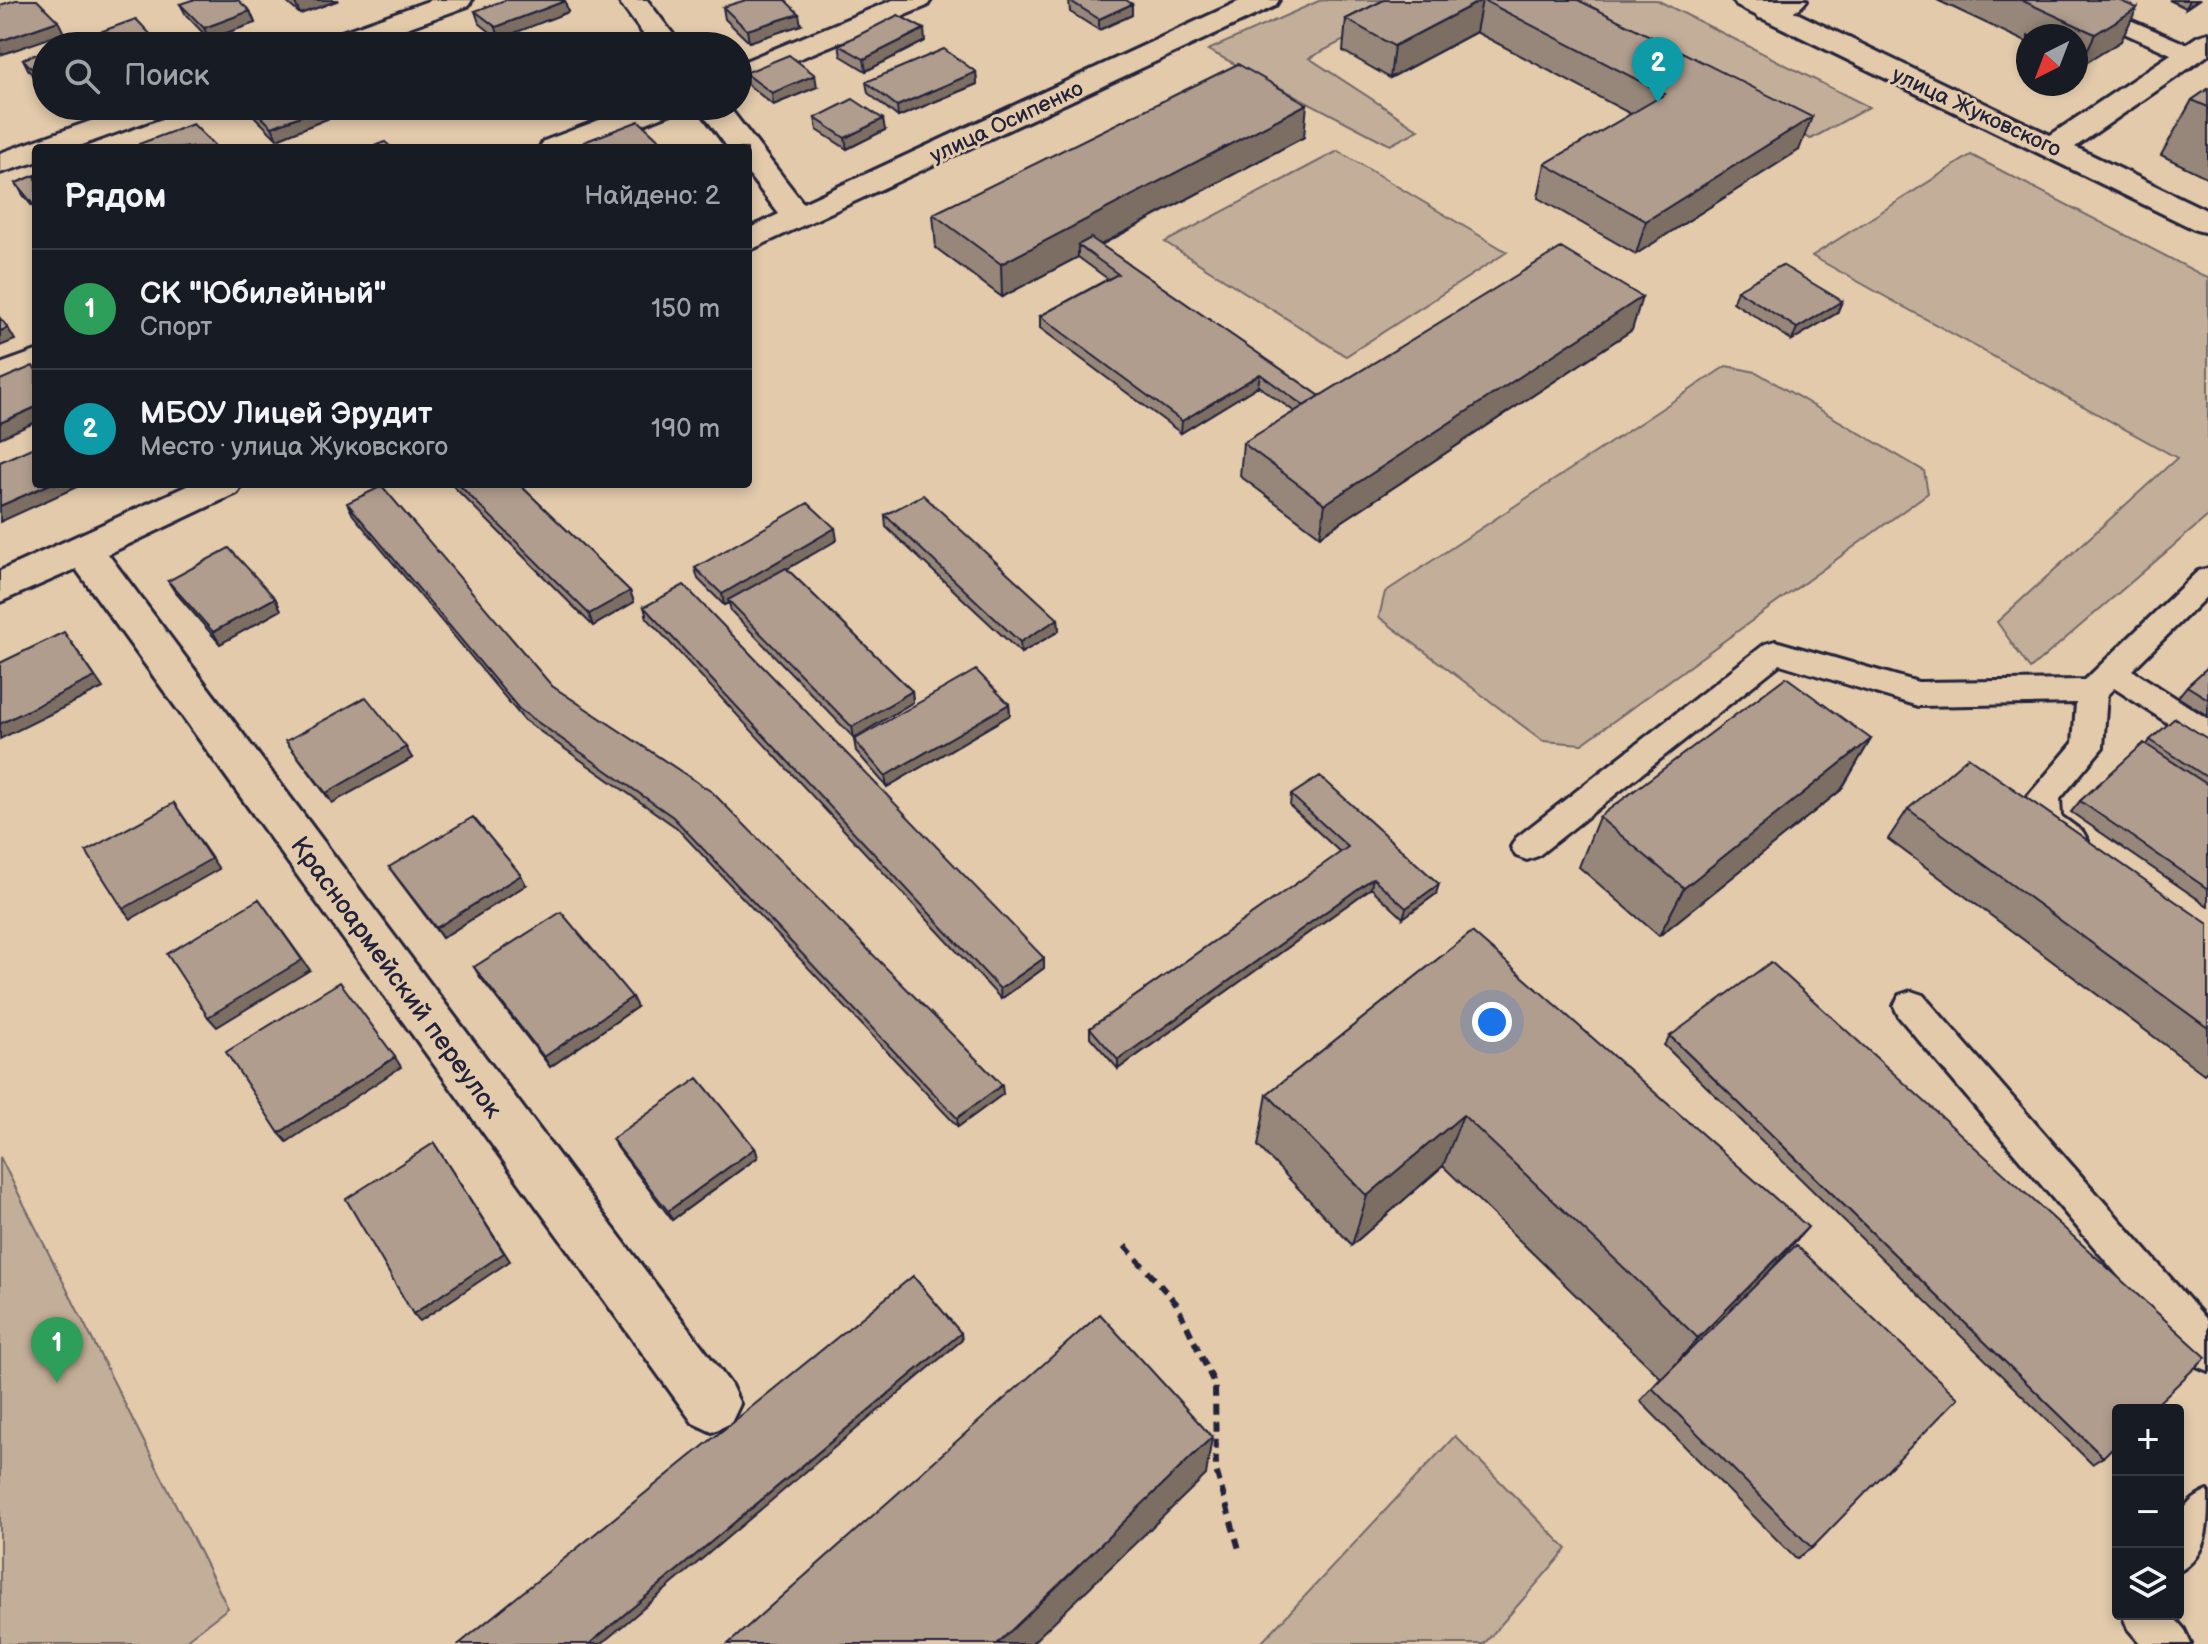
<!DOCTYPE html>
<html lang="ru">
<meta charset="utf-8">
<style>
body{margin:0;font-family:"Balsamiq Sans",sans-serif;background:#20242c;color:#f1f3f6}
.controls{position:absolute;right:24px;bottom:24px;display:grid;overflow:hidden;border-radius:8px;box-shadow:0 4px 12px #0003}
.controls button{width:72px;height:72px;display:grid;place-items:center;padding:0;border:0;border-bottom:2px solid #363941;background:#171b24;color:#f1f3f6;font:40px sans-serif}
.compass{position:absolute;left:2016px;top:24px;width:72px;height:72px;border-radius:50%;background:#171b24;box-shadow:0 4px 12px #0003;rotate:222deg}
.you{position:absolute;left:1492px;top:1022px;width:28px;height:28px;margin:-20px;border:6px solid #fff;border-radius:50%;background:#1a73e8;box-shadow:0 0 0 12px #1a73e833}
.badge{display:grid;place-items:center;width:52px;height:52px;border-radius:50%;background:#ea580c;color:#fff;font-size:26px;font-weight:700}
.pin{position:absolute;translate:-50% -66px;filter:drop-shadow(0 2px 4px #0008)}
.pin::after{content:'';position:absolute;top:42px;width:28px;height:24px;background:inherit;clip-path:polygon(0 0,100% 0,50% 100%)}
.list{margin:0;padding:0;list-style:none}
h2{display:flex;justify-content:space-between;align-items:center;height:104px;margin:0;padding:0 32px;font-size:34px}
h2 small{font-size:26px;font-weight:400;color:#9ea1a6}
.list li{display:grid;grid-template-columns:52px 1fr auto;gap:24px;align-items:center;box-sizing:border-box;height:120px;padding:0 32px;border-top:2px solid #363941}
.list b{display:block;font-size:30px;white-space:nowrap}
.list p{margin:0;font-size:26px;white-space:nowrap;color:#9ea1a6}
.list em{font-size:26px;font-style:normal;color:#9ea1a6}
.icon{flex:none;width:44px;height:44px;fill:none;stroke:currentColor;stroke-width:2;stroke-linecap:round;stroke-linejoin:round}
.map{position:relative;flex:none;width:2208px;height:1644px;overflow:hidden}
.search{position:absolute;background:#171b24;box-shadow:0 4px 12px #0003;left:32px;top:32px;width:720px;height:88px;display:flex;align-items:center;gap:20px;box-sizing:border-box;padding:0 28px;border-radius:44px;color:#9ea1a6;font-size:30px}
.panel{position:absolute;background:#171b24;box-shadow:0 4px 12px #0003;left:32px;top:144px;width:720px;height:344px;border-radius:8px}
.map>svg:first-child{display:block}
</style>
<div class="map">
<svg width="2208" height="1644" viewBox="0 0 2208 1644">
<rect width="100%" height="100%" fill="#e2caab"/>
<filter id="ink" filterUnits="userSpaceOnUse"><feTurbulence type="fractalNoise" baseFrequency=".0125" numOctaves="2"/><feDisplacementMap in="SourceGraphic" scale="16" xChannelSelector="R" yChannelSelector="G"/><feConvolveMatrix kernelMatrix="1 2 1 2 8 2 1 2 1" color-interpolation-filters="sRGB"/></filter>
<g filter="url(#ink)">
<!-- green -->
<path fill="#c3af99" stroke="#72686a" stroke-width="2" d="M1321,0H1422L1309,58L1419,130L1390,145L1208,50Z
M1530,0H1657L1869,107L1811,139Z
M1338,151L1507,252L1346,356L1165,242Z
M1971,155L2208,278V516L2030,669L1997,622L2177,458L1812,256Z
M1726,366L1756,372L1924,471L1928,493L1582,744L1543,741L1379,617L1385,592Z
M0,1157L228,1608L181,1644H0Z
M1455,1436L1567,1549L1484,1644H1260Z"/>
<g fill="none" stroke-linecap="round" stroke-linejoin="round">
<!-- service casing -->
<g stroke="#22223b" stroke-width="6">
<path id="service" d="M2056,0H2083L2198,49L2201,54L2190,60L2182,59L2059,4Z
M2208,568V595L2132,670L2208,719V746L2197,742L2114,688L2107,695L2103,747L2060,799L2061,816L2083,832L2088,841L2083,850L2072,854L2061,850L2035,831L2030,822L2028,796L2073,743L2076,703L1918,706L1780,664L1538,856L1527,860L1516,856L1511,847L1516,838L1765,644L1775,641L1918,682L2085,680L2198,571Z
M1911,991L1923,995L2208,1321V1371L2194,1365L1899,1017L1894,1006L1899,995Z
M2208,1491C2208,1527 2208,1556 2178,1572C2178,1537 2169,1507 2208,1491Z
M2122,1614H2171L2184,1629L2191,1644H2141L2128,1629Z"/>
</g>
<!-- minor casing -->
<g stroke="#22223b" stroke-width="6">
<path id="minor" d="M431,0H472L468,6L357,46H314L319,40Z
M618,0H647L682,46H652Z
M893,0H931L927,6L738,84V64Z
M1242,0H1279L1275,6L748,251V229L779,214L748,174V148H728L697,106H728L803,203Z
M1771,0H1807C1798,14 1775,22 1759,18L1755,12Z
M2208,33V55L2065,154L2054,156L2043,154L2038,147L2043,140L2198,36Z
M133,106H177L173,112L74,148H36V162L0,173V153Z
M636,106H678L674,112L583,148H539L544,141Z
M36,351V375L0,389V364Z
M191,484H243L237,493L108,554L731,1385L740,1404L731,1423L712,1432L693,1423L76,569L0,602V571Z"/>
</g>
<!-- tertiary casing -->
<g stroke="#22223b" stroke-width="6">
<path id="tertiary" d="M1733,0H1770L2208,211V233L2196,230L1737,6Z"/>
</g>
<!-- path -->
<path stroke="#22223b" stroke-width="6" stroke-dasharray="10 7" stroke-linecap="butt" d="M1125,1246L1176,1303L1215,1385L1216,1470L1239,1549"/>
<!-- service -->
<use href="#service" fill="#e2caab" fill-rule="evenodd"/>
<!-- minor -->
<use href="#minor" fill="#e2caab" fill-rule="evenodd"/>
<!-- tertiary -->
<use href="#tertiary" fill="#e2caab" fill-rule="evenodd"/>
</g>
<!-- wall -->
<path fill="#97877a" stroke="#22223b" stroke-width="2" d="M284,0H339L300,14Z
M1069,0L1132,4V15L1099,30L1070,12Z
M1384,0H1578L1799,150L1636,254L1538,198L1545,164L1631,114L1476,32L1390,78L1343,51L1346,19Z
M1937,0H2118L2121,41L2079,67L2076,65V36H2028V43Z
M2169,0H2198L2186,8Z
M565,1L568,12L499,39L479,23L475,11Z
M180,4L250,11L255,23L209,39L186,15Z
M723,7L801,25L749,42L725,19Z
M925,41L866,71L841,56L839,45Z
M46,51V89L29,71L23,59Z
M976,72L977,84L898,117L868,93L866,82Z
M745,73L817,87L773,105L747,84Z
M2208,89V178L2161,155L2192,100Z
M247,106H328L332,117L277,139L249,111Z
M815,118L885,130L847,149L817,130Z
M1304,137L1101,245L1320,396L1632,330L1320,536L1240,476L1243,443L1295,412L1258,386L1181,433L1040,328V316L1108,279L1078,257L1002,297L936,248L933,214Z
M36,175V211L23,195L16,183Z
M1737,290L1842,301L1837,313L1792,340L1733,302Z
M451,484H519L630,591L634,602L593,626Z
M347,503L552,686L1003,1094L958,1127L677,828L524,720L353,515Z
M885,515L1058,619L1059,631L1021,653L886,527Z
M837,540L787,569L912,691L913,702L854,738L731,611L729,603L724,605L698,579L695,568Z
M168,581L275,598L281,610L220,644L175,592Z
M644,607L1044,958V968L1001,999L647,618Z
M2208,667V716L2178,697L2187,686Z
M1009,704L1010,715L887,787L856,751L854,740Z
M1871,739L1841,790L1659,936L1579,867L1599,817Z
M2208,739V906L2071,812L2080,801L2147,745L2150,740Z
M286,741L412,758L332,803Z
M1291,795L1436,894L1403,918L1371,888L1118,1069L1090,1037V1028L1341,853L1290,806Z
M1908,809L2208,924V1070L2204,1074L1888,839Z
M389,867L526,885L442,938L396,877Z
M1472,932L1772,1268L1812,1548L1796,1559L1640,1401L1661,1378L1443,1166L1352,1245L1258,1146L1267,1094Z
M474,967L637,1007L550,1067L480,977Z
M1670,1036L2103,1457L2092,1464L1664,1045Z
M612,1139L755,1148L758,1157L672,1220L617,1147Z"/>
<!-- shaded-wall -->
<path fill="#7b6e63" stroke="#22223b" stroke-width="2" d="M303,0H339L300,14L295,3Z
M1482,0L1476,32L1390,78L1394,46Z
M2190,0H2198L2186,8Z
M565,1L568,12L499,39L496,27Z
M1132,4V15L1099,30V19Z
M2137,8L2121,41L2079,67L2095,34Z
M250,11L255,23L209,39L204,28Z
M799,14L801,25L749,42L747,30Z
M58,21L64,33L0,55V41Z
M924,29L925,41L866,71L864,59Z
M154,38L158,46H131Z
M976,72L977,84L898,117L897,106Z
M815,75L817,87L773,105L772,93Z
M46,76V89L40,78Z
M1307,104L1304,137L1087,252L1078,245V257L1002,297L1001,264Z
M326,106H328L332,117L277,139L272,127Z
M567,106H583L568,112Z
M1812,117L1799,150L1636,254L1646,221Z
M883,119L885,130L847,149L845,138Z
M1642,297L1632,330L1320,536L1325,504Z
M1842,301L1837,313L1792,340L1797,328Z
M8,328L15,340L0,346V331Z
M1260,374L1258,386L1181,433L1182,421Z
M36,407V422L0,438V423Z
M50,484H83L0,522V506Z
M835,528L837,540L730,602L728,600L729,603L724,605L722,594Z
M630,591L634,602L593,626L589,614Z
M275,598L281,610L220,644L213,632Z
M1058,619L1059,631L1021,653L1020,642Z
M72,643L103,688L0,739V724Z
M912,691L913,702L854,738L852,727Z
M1009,704L1010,715L887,787L885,776Z
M1871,739L1841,790L1659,936L1684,888Z
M406,747L412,758L332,803L326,793Z
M174,803L219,869L131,919L123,909Z
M521,875L526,885L442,938L436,928Z
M1373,878L1371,888L1118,1069V1060Z
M1439,884L1436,894L1403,918L1406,908Z
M259,899L310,970L217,1027L208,1017Z
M1044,958V968L1001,999L1000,989Z
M632,997L637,1007L550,1067L544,1057Z
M395,1057L401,1067L287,1142L279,1133Z
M1002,1085L1003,1094L958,1127L957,1118Z
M1463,1115L1443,1166L1352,1245L1367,1196Z
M434,1143L510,1261L420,1321L413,1314Z
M755,1148L758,1157L672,1220L668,1211Z
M1808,1227L1767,1274L1662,1380L1698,1338Z
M961,1333L962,1340L601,1644H589Z
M1212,1437L1206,1475L1031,1644H997Z"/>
<!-- building -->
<path fill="#b09d8e" stroke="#22223b" stroke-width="2" d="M16,0H37L58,21L0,41V5Z
M192,0H238L250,11L204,28L180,4Z
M505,0H564L565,1L496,27L475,11Z
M746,0H785L799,14L747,30L723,7Z
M1069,0H1126L1132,4L1099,19Z
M1384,0H1482L1394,46L1346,19Z
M1483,0H1578L1812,117L1646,221L1545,164L1665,94Z
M2021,0H2118L2137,8L2095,34Z
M898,15L924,29L864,59L839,45Z
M136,19L154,38L131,46H61Z
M426,32L442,46H389Z
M944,49L976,72L897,106L866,82Z
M46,51V76L40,78L23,59Z
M789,55L815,75L772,93L745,73Z
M1238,64L1307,104L1001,264L933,214Z
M2208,89V107L2192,100Z
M853,99L883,119L845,138L815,118Z
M250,106H326L272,127Z
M639,121L668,148H590L584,142Z
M193,124L216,147L142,148L139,144Z
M385,142L392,148H369Z
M36,175V208L16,183Z
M1091,238L1320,396L1304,406L1260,374L1182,421L1040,316L1118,274L1078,245Z
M1561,248L1642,297L1325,504L1243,443Z
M1782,265L1842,301L1797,328L1737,290Z
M0,318L8,328L0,331Z
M33,366L36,370V407L0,423V380Z
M36,446V484H50L0,506V462Z
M458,484H519L630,591L589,614Z
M382,486L552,686L712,792L1002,1085L957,1118L673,817L519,709L347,503Z
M923,495L1058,619L1020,642L885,515Z
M808,503L835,528L722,594L695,568Z
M229,548L275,598L213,632L168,581Z
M786,568L912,691L852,727L728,600Z
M684,585L1044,958L1000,989L644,607Z
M64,632L95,677L0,724V663Z
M2208,667V699L2187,686Z
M976,670L1009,704L885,776L854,740Z
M1786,677L1871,739L1684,888L1599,817Z
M366,697L406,747L326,793L286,741Z
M2175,718L2208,739V778L2150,740Z
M2144,743L2208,785V889L2080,801Z
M1968,757L2208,924V1028L1908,809Z
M1320,776L1439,884L1406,908L1373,878L1118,1060L1090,1028L1348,847L1291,795Z
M174,803L211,859L123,909L86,851Z
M473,817L521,875L436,928L389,867Z
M259,899L302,960L208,1017L167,954Z
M561,912L632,997L544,1057L474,967Z
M1472,932L1808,1227L1698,1338L1463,1115L1367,1196L1267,1094Z
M1771,962L2206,1357L2151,1410H2118V1442L2103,1457L1670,1036Z
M340,982L395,1057L279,1133L226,1052Z
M698,1078L755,1148L668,1211L612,1139Z
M434,1143L504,1253L413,1314L346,1199Z
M1796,1245L1958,1398L1812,1548L1652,1388Z
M913,1276L961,1333L589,1644H459Z
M1100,1314L1212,1437L997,1644H728Z"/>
</g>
<g text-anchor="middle" stroke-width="6" stroke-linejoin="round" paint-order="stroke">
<!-- far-street labels -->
<g font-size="22" fill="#22223b" stroke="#e2caab">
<text transform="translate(1977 111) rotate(25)" y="8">улица Жуковского</text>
<text transform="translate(1006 121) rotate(-25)" y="8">улица Осипенко</text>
</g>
<!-- street labels -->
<g font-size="26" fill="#22223b" stroke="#e2caab">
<text transform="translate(397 977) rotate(54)" y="9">Красноармейский переулок</text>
</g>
</g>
</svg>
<div class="controls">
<button>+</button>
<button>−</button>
<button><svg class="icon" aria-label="layers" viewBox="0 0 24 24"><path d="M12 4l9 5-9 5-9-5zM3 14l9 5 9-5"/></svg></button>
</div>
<svg class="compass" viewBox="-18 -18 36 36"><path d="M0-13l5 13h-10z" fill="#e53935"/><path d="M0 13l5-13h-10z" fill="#9ea1a6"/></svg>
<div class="you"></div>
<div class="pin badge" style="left:57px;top:1383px;background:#2e9e5b">1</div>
<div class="pin badge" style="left:1658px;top:103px;background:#0f9aa8">2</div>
<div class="search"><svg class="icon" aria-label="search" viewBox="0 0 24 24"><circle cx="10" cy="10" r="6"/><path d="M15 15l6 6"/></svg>Поиск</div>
<section class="panel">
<h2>Рядом<small>Найдено: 2</small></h2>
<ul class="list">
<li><span class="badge" style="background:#2e9e5b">1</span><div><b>СК &quot;Юбилейный&quot;</b><p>Спорт</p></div><em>150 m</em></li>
<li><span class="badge" style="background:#0f9aa8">2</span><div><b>МБОУ Лицей Эрудит</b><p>Место · улица Жуковского</p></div><em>190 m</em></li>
</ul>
</section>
</div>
